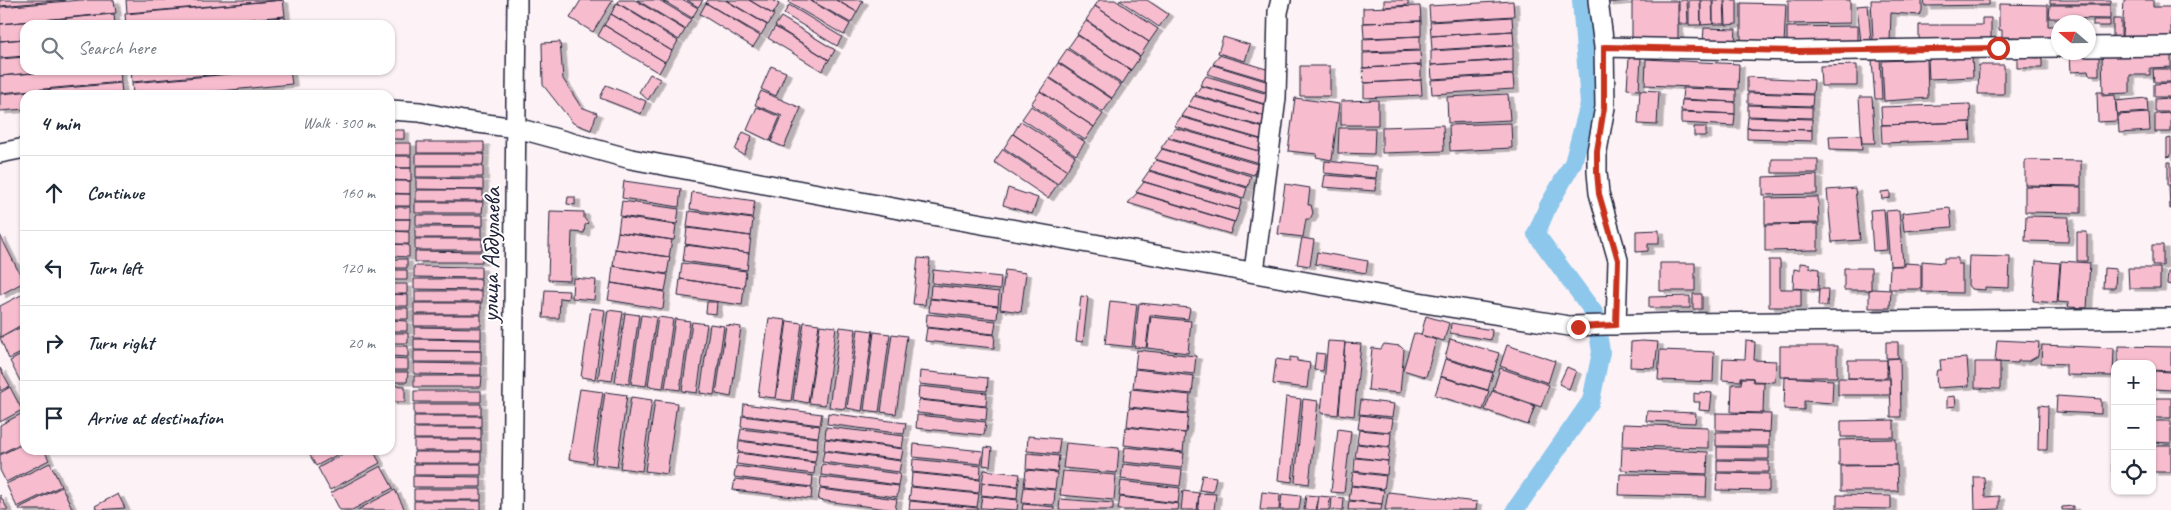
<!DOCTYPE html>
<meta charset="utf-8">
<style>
body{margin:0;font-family:Caveat,sans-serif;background:#f6f6f7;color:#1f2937}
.controls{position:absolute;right:15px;bottom:15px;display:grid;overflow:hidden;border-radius:10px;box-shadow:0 1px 4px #0004}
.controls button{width:45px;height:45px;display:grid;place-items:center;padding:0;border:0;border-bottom:1px solid #e0e1e3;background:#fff;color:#1f2937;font:25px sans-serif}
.compass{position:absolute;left:2051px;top:15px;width:45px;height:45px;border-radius:50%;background:#fff;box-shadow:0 1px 4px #0004;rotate:290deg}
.stop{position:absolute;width:15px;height:15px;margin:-11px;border:4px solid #c8321e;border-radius:50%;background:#fff}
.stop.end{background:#c8321e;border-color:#fff;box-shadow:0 1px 5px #0008}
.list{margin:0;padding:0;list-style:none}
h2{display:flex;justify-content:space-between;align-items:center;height:65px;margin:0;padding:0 20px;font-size:21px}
h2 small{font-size:16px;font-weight:400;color:#747a83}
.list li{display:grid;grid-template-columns:32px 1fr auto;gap:15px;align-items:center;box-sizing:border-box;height:75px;padding:0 20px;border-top:1px solid #e0e1e3}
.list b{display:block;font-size:19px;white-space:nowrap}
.list em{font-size:16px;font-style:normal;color:#747a83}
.icon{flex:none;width:28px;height:28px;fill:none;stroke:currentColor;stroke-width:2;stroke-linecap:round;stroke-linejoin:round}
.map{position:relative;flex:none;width:2171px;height:510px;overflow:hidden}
.search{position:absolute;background:#fff;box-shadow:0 1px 4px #0004;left:20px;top:20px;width:375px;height:55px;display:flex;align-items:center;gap:12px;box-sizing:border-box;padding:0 18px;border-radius:15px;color:#747a83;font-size:19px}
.panel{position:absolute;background:#fff;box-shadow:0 1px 4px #0004;left:20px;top:90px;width:375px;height:365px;border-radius:15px}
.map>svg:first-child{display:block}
</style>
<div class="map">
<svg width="2171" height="510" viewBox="0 0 2171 510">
<defs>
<filter id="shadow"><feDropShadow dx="5.5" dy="3" stdDeviation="0" flood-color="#0004"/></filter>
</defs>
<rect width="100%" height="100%" fill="#fdf2f5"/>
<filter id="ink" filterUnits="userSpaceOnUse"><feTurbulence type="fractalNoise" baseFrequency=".02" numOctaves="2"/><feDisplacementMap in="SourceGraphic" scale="10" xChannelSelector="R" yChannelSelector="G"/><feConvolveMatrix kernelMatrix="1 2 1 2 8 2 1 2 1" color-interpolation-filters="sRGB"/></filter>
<g filter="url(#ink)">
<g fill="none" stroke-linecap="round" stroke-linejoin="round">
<!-- canal -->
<path stroke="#8dc7ec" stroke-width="18" d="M1515,510L1591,401L1601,352L1595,314L1536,234L1548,206L1573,163L1589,104L1581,0"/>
</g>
<!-- building -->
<path fill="#f7bdcf" stroke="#22223b" filter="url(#shadow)" d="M0,0H66L0,6Z
M80,0H114L116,13L0,24V7Z
M126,0H282L127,13Z
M283,0L285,16L183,25H126L125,14Z
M581,0H613L593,32L570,18Z
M619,0H635L685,30L679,40L618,3Z
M637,0H659L691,19L685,29Z
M662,0H684L698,8L692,18Z
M687,0H703L698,7Z
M708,0H725L767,25L761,35L706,3Z
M726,0H749L774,15L768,25Z
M749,0H772L779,4L773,14Z
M790,0H809L850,24L844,35L789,3Z
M810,0H836L857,12L851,23Z
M836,0H861L863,1L857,12Z
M1099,0H1115L1158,29L1149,42L1095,6Z
M1119,0H1147L1168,14L1159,27Z
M1384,0H1408V5L1384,7Z
M1607,0H1628L1629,1L1607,3Z
M1679,0H1687L1688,24H1679Z
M1689,0H1700L1701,25H1689Z
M1701,0H1712L1713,24L1701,25Z
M1713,0H1724L1725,24H1713Z
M1725,0H1737V24L1726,25Z
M1788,0H1850V23L1788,24Z
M1871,0H1922V11L1919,15L1891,13L1890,42H1875L1873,39Z
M1924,0H1989V5L1925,6Z
M2050,0H2111V4H2050Z
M2124,0H2153V7H2171V39L2122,37Z
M1513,1L1514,16L1430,21L1429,6Z
M1632,1H1678V41H1632Z
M617,3L678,41L672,51L611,14Z
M706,3L760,36L753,47L700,14Z
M1741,3L1786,4L1784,44H1741Z
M1999,4L2048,5V26H2058V38L2002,37V30H1999Z
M789,5L842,37L837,46L784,14Z
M1868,5L1871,41L1861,42L1857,6Z
M2050,5H2110V19L2049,18Z
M1095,6L1149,42L1140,56L1086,20Z
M1420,6L1421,21L1363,23V8Z
M114,14L115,25H25V39L0,41V24Z
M611,14L672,51L665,62L604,25Z
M285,17L286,25H196Z
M781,17L835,50L829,60L775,26Z
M1512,17L1513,31L1431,36L1430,22Z
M1982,18H1991V40L1919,41V25H1982Z
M2113,19H2121V38H2113Z
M2093,20H2110V26H2093Z
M1086,21L1140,57L1131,70L1077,34Z
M1421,21V36L1364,38L1363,23Z
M604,25L665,62L659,73L598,36Z
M1858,26V42L1787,43V27Z
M775,27L829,60L822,71L768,38Z
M1704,28L1736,29L1735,43L1703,41Z
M1513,31L1514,45L1432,50L1431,36Z
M1077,35L1131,70L1122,84L1068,48Z
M1420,36V50L1363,52V39Z
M1223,37L1250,45L1245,61L1218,53Z
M25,39V56L0,58V41Z
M560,42L563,79L581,107L597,113L591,130L573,123L543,85L542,43Z
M1513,46V59L1431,65V51Z
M1067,49L1121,85L1112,98L1058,62Z
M1420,51L1421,65L1363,68V53Z
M2171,53V67L2150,68V75H2130V93L2103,94L2102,54Z
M1219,55L1273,71L1270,81L1213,64Z
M2099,55V75H2089L2088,71L2071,72L2070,56Z
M1972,56L1973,77L1929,79L1928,58Z
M25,57V70H62L0,76V59Z
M1629,57L1641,58L1639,90L1627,89Z
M2017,57L2042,58V68H2017Z
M1646,59L1739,64L1738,89L1645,85Z
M1880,59L1882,99H1875L1872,60Z
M1927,59L1928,98L1884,101L1882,61Z
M1513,60V74L1432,79L1431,65Z
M1058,63L1112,99L1103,112L1049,77Z
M1213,65L1272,83L1269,93L1207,74Z
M1421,65V80L1364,83L1363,68Z
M1857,65V86H1821L1820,66Z
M1979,65H2004V94H1978Z
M771,66L786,72L776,96L761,89Z
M1300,66H1330V96H1300Z
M2153,69H2171V82H2154Z
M69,70H120L121,82L0,93V76Z
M131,70H263L132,82Z
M273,70H290L292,84L180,95H133L132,83Z
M650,74L660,79L648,100L639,92Z
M1513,75L1514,89L1432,94L1431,80Z
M1206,76L1271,95L1268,105L1200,85Z
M1747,77L1814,80L1813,94L1747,92Z
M1049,78L1103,114L1094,127L1040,91Z
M1421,80L1422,95L1364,98V83Z
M121,83L122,95H25V109L0,111V94Z
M2171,83V97H2154V84Z
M606,85L646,101L641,114L600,98Z
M1201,86L1269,106L1265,116L1195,95Z
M1683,88L1736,90V102L1682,99Z
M1640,90L1659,91L1657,125L1638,124Z
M761,91L801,108L784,147L771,142L782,116L755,105Z
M1040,91L1094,127L1085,140L1031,104Z
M2097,92H2102V96L2115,95L2117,121L2098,122Z
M1748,93L1813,95L1812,106L1748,104Z
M1508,94L1510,120L1448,123L1447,97Z
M1194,96L1270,118L1267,128L1188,106Z
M1859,97H1872L1875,143H1862Z
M1295,98L1339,104L1332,160L1316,157L1317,154L1288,151Z
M2147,98L2148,112L2117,114L2116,101Z
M2171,98V112H2155V99Z
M1378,100V125H1341V101Z
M1682,100L1735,102V114L1681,111Z
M1970,104L1971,122L1882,125L1881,107Z
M1748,105L1812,107V118L1748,116Z
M1031,106L1085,142L1076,155L1022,119Z
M1188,106L1267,129L1264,140L1181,116Z
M757,107L780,117L770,141L747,130Z
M1681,112L1735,114L1734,126L1681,123Z
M2149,113L2150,131L2119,133L2118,115Z
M2171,113V132H2155V114Z
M1181,117L1265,141L1262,152L1174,126Z
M1748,117L1812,119V130L1747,128Z
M1021,121L1075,156L1067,170L1013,134Z
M1970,122L1971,140L1882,143L1881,125Z
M1511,123L1512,148L1450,151L1449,125Z
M1443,125L1444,151L1382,153V127Z
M1694,127H1706V136H1694Z
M1175,128L1262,152L1259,163L1168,137Z
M1339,128H1375L1374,154L1338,153Z
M1747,128L1812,130V141L1747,139Z
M390,130H404V139H390Z
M743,132L752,136L744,155L735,150Z
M1013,134L1067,170L1058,184L1004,148Z
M1861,135L1862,150L1830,149L1829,136Z
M1168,138L1257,164L1254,175L1161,148Z
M2171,138V156L2167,157V139Z
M417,142H484V153H417Z
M390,143H411V155H390Z
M1003,149L1057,185L1048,198L994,162Z
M1162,149L1251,176L1248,187L1155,159Z
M416,154H484L483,165H416Z
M390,156H411V168H390Z
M1772,159H1818V173H1772Z
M1156,160L1247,188L1244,198L1149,170Z
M2025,160L2081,161V186L2025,185Z
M1325,161L1377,166L1376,178L1324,173Z
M2168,162H2171V185H2168Z
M416,166H483V177H416Z
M390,168H411V181L390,180Z
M1149,171L1242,199L1239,210L1142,181Z
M1325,175L1376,179L1375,191L1323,187Z
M1817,175V194L1763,195V177Z
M416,178L483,179V190L416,189Z
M390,181H410V194L390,193Z
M624,181L681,189L679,207L622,198Z
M1144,182L1239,210L1235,222L1136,192Z
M1285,184L1310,188L1308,205H1311L1313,213L1310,219H1306L1303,237L1278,234Z
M2025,186L2081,187V213L2025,212Z
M2169,186H2171V209H2170Z
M1008,188L1038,198L1032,214L1003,205Z
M1855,188L1860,240L1832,242L1827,190Z
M416,190H483V201H416Z
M1890,191V198L1882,199L1881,192Z
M692,192L755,201L752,218L690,209Z
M1137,193L1234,222L1230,234L1128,203Z
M390,194H410V206H390Z
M568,197H575V205L567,204Z
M1818,197L1819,223L1765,224V198Z
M622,201L679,209L677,224L620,216Z
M415,202H483L482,213H415Z
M390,207H410V219H390Z
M1950,208L1952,227L1904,231L1902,213Z
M1884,209L1887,250L1873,251L1870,210Z
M1899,210L1903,265L1890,266L1886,211Z
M550,211L584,212V218L588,223L585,225L584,233L572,232L570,281L548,280Z
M689,211L753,219L751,236L687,227Z
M416,215H483V226L416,225Z
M2026,216L2069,217L2068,242L2025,241Z
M620,217L676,225L674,240L618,232Z
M390,219H410L409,231H390Z
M1818,224V250L1765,251V225Z
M415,227H482V238H415Z
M687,228L751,236L749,253L685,244Z
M1659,230V244H1648V251L1636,252V231Z
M390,231L409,232V244H390Z
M618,232L672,240L669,257L615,249Z
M2077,232H2087V261H2077Z
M0,235L24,282L0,295Z
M1302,238L1314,240L1310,266L1297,264Z
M415,239H482V250H415Z
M390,244L409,245V257L390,256Z
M685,245L749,253L747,270L683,261Z
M2152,245H2163V266H2152Z
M615,249L670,257L667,274L613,266Z
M415,251L482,252V262H415Z
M1317,252L1368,261L1366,273L1315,264Z
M1969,256L2010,257L2009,288L1985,287V290L1971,289L1968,285Z
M918,258L930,259L925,305L913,304Z
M1944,258H1958V264H1962V293L1922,292V261L1944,263Z
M390,259H407V268H390Z
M1769,260H1780V289H1801V307H1769Z
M2036,261L2060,263L2057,303L2033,301Z
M2061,261L2090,263L2087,308L2068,307L2069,303L2058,302Z
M682,263L746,271L744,288L680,279Z
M1660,263H1695V291H1660Z
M1800,263L1810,264V268L1819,269L1818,290L1793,288L1794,269L1800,270Z
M1904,263L1921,264V289H1889L1890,266H1904Z
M414,266L481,267V278L414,277Z
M613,266L668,275L665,291L611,283Z
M1844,268H1871V290H1844Z
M2104,268L2116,269L2115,288H2103Z
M2128,268H2160V288H2129Z
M390,270H407V280H390Z
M933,270L1001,277L1000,290L932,283Z
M1005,270L1026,273L1021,312L1000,309Z
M2168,272H2171V285L2167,284Z
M573,278L596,280L594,300L572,298Z
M414,279H481V290L414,289Z
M680,279L744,288L742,305L678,296Z
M611,283L665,292L663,309L608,300Z
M390,284H407V294H390Z
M931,285L999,292L998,306L930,298Z
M1819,289H1828L1827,306H1818Z
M1872,289L1891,290L1890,308H1869V290Z
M545,290L569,291L568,299L560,298L559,318H543Z
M415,291H482V302H415Z
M25,293V323L0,337V306Z
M390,294L408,295V306H390Z
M1693,294H1702V309H1693Z
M1081,296L1088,297L1083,342L1076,341Z
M1690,296V308H1649V297Z
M930,299L998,306L997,319L929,312Z
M1110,301L1137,304L1132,347L1105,344Z
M707,302H717L716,314L706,313Z
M414,303H481V314H414Z
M1139,303L1190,308L1188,319L1150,315L1146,348L1134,347Z
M390,308H408V319H390Z
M591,308L605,310L595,379L581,377Z
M608,310L623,312L612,381L598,379Z
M625,313L639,315L629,384L615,382Z
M927,314L996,321L994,334L926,327Z
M414,315H481V326H414Z
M641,315L656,317L646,386L631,384Z
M1426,316L1449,323L1444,341L1421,335Z
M658,317L673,319L663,388L648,386Z
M1151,317L1191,321L1188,353L1147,348Z
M769,318L786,320L775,398L758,396Z
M675,319L690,321L680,390L665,388Z
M390,320L407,321V331H390Z
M787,321L802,323L791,401L776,399Z
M692,322L707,324L697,393L682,391Z
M804,322L819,324L808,403L793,400Z
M1451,323L1492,330L1491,340L1450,333Z
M710,324L724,326L714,395L700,393Z
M25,325V351L9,359L0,338Z
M726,325L741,327L731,397L716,394Z
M820,325L836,327L825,405L809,403Z
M414,327L481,328V339L414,338Z
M840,327L856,329L845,409L829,407Z
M927,328L995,335L994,348L925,341Z
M858,329L873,331L862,411L847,408Z
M874,332L890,334L879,412L864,410Z
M390,333H408V343H390Z
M1414,333L1436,340L1426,377L1403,370Z
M892,334L907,336L896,414L881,412Z
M414,339L481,340V351L414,350Z
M1450,339L1499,353L1494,372L1445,358Z
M1997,340L2039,342L2038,356L2029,361H2018V363L1995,362Z
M1328,341L1345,342L1338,415L1321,413Z
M1642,341L1658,342L1655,368L1630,367L1631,342Z
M1746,341L1755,342L1754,360L1776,361L1775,382L1753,381V378L1741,377V381L1722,380L1723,358L1745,359Z
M1886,342H1898V358H1886Z
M1345,343L1361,344L1354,416L1339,414Z
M1384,344L1400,346L1404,350L1400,393L1368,390L1372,348L1381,349Z
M1507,345L1555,361L1548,383L1500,366Z
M2042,345L2114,348L2113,376L2066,375V364L2041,363Z
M390,346H408V357L390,356Z
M1780,346H1837V377H1780Z
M2118,346L2171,347V371L2152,370V364H2118Z
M1137,350L1196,356L1194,374L1135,368Z
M1660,350L1714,352L1713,382L1658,380Z
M414,351H481V362H414Z
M25,353V379L20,381L10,361Z
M1316,353L1325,354L1323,371L1314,370Z
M1290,357L1297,358V361L1310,363L1307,388L1273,384L1276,359L1290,361Z
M390,358L408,359V370H390Z
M1900,358L1901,417H1891L1890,377H1888L1887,359Z
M1967,358L1969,386L1937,388L1936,374L1937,370H1941L1940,360Z
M1445,359L1493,373L1488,390L1440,376Z
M1848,360H1887V378H1848Z
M1975,362H2000V389L1975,388Z
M414,363L481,364V375L414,374Z
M1567,367L1576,371L1569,389L1559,384Z
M0,368L10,386L0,391Z
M1500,368L1549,385L1541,407L1493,390Z
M1135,369L1194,376L1192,394L1133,388Z
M920,371L988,378L987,391L919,384Z
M2154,371L2171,372V390L2154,389Z
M390,372H408L407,382H390Z
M414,376H482L481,387H414Z
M1441,377L1489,391L1483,410L1435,395Z
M1785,377L1833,380L1832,403L1804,401V410L1784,409Z
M1742,378H1753V382H1764L1763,413L1731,412L1732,384H1741Z
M1838,378L1890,379V395H1838Z
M390,385L405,386V402H390Z
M919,386L987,393L986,406L918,399Z
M10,387L22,410L0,422V393Z
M580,389L603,392L592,463L569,459Z
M1131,389L1190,395L1188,413L1129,407Z
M414,391H481V402H414Z
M1492,391L1535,406L1528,425L1485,410Z
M605,392L627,395L617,467L595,464Z
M1700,392L1712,393L1710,411L1699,410L1700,402H1694V393L1699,394Z
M1955,396L1956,406L1947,407V397Z
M2057,396L2101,399V414L2056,412Z
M631,397L652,400L642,471L620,468Z
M1286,397L1301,399L1292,482L1278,480Z
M2152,398H2171V418H2152Z
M1303,399L1318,401L1309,484L1295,482Z
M655,400L677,403L667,474L645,471Z
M919,400L987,407L986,420L917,413Z
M1361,400L1394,404L1392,417L1359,414Z
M414,404H481V415H414Z
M744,404L822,414L820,425L743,415Z
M2039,405L2048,406L2047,450H2038Z
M1129,408L1188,414L1186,433L1127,426Z
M1647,411L1696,413L1695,423L1646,421Z
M23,413L25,417V441L0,454V425Z
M828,413L906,423L904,434L827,424Z
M1716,413L1771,414L1770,432L1716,430Z
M917,415L986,422L984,435L916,428Z
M1360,415L1393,419L1391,432L1358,429Z
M414,416H481V427H414Z
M742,416L820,426L818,437L741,427Z
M1894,420V437H1841V421Z
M2152,421H2171V443L2152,442Z
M1623,424L1708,427V448L1622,446Z
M826,427L904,436L902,448L825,438Z
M1126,427L1185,433L1183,452L1124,445Z
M414,428H481V439H414Z
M741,429L818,438L817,450L739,440Z
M1338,429L1351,431L1344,493L1331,492Z
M1359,430L1391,433L1390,447L1357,443Z
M1716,432H1769V446H1716Z
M1028,436L1060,439L1058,454L1027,451Z
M825,439L903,449L901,460L824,450Z
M1896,439V465H1839V440Z
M414,440H481V451H414Z
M739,441L817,451L815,462L738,452Z
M25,443V450H44L49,460L6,482L0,470V455Z
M1066,443L1119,448L1117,473L1063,468Z
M914,444L983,451L981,464L913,457Z
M1357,444L1390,448L1388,461L1355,457Z
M2112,445H2115V472H2112Z
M2152,445H2171V472H2152Z
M985,447L992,448L990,466L983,465Z
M1125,447L1184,453L1182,468L1123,462Z
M1717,447L1769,448V459H1717Z
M1622,448L1708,452L1707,474L1621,470Z
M307,450H346L316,466Z
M351,450H373L380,463L330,490L318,468Z
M824,451L901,461L899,472L822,462Z
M414,452H481V463H413Z
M738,453L815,463L814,474L736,464Z
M1027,453L1059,456L1057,472L1026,469Z
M1355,458L1388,461L1387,475L1354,471Z
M913,459L981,466L980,479L912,472Z
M1717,460L1769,461V472H1717Z
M50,463L61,486L17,507L6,484Z
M414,464H481V475H414Z
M822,464L900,474L898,485L821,475Z
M1123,464L1182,470L1180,486L1121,479Z
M1897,465L1898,491H1841V466Z
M381,466L393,488L352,510H340L331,493Z
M736,466L813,476L812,487L734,477Z
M984,470L1020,474L1018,486L982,483Z
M1026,470L1057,473L1055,489L1024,486Z
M1063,471L1116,475L1114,500L1060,495Z
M1353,472L1386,476L1384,489L1351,485Z
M912,473L980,480L979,493L911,486Z
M1717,473L1769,474V491L1716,490Z
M1620,474L1707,475L1706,497L1619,495Z
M1202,475L1216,477L1213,492L1199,490Z
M413,476L481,477V487H413Z
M821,477L899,486L897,497L820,488Z
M1974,477H1984L1985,497L1999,496V509L1975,510Z
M735,479L812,488L811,499L733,490Z
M1121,481L1180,488L1178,503L1119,496Z
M982,483L1018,487L1017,499L981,495Z
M1351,486L1384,490L1382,504L1349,500Z
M62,487L73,510H20L19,508Z
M911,487L979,494L977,507L909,500Z
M1024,487L1055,490L1054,505L1022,503Z
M414,489H481V500H414Z
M820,489L897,499L895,510L818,500Z
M395,490L405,510H357Z
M1183,491L1199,493L1197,510H1181Z
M1262,492L1280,494L1279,510H1260Z
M1388,492L1477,502L1476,510H1385Z
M1199,493L1216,494L1214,510H1198Z
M118,494L125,508L97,510L95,506Z
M1282,494L1301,496L1299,510H1280Z
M0,495L8,510H0Z
M1306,495L1318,496L1316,510H1304Z
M1837,495L1891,496V509L1837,508Z
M982,496L1018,500L1017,510L980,508Z
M1319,496L1330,497L1329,510H1317Z
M1120,497L1179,504L1178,510H1118Z
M1332,497L1344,498L1343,510H1331Z
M1060,499L1113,503V510H1059Z
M414,501H481V510H414Z
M910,501L978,508V510H909Z
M1349,501L1382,504L1381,510H1348Z
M1023,504L1054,507V510H1022Z
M2073,506V510H2062V507Z"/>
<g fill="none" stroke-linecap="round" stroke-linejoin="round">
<!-- minor casing -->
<g stroke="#22223b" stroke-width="22">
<path id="minor" d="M1598,0L1604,47L1605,107L1597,151V172L1599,193L1618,260L1616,325
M1604,47L1798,51L2058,47
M2088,47L2171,46
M390,110L420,112L463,121L517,128L631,159L904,210L1412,301L1569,326L1680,323L2171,318
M0,153L25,148
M1254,272L1276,98L1278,12L1281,0
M512,510L517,0"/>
</g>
<!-- minor -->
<use href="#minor" stroke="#fff" stroke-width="19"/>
</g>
</g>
<g fill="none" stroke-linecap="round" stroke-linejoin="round" filter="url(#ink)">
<!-- route -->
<path stroke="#c8321e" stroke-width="6" d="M1578,327L1616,325L1618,260L1599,194L1597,172V151L1604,108V47L1798,51L1998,48"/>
</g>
<g text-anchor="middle" stroke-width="4" stroke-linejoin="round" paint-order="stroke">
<!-- street labels -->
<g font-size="25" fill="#22223b" stroke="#fff">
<text transform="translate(490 255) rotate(-89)" y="9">улица Абдулаева</text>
</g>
</g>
</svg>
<div class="controls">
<button>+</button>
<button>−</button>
<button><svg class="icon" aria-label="locate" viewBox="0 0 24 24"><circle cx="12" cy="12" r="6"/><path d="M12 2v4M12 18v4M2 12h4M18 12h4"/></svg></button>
</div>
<svg class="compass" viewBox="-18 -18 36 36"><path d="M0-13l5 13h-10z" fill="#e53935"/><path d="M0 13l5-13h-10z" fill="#747a83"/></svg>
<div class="stop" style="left:1998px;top:48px"></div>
<div class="stop end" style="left:1578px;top:327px"></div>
<div class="search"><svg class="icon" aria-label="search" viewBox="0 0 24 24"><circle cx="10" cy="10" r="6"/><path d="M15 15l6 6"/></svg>Search here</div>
<section class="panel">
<h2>4 min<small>Walk · 300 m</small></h2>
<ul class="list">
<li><svg class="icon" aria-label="ahead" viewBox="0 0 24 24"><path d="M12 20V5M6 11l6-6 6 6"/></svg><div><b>Continue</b></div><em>160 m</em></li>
<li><svg class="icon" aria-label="left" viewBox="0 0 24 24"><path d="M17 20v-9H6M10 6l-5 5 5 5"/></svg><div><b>Turn left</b></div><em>120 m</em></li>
<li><svg class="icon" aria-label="right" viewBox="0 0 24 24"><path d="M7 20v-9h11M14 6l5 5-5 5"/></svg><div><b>Turn right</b></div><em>20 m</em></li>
<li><svg class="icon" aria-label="arrive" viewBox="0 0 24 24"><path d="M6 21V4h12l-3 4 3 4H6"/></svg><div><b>Arrive at destination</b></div></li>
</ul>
</section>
</div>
